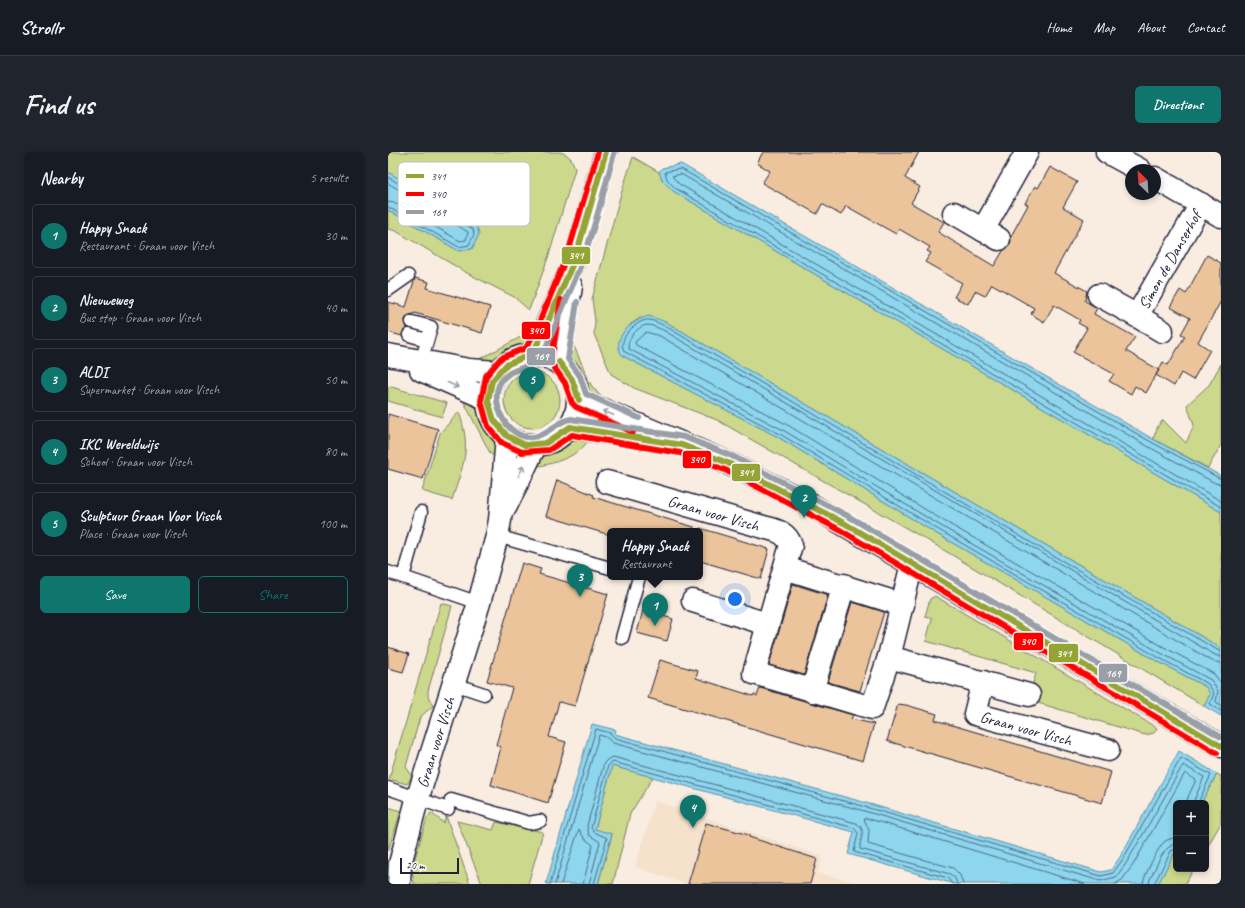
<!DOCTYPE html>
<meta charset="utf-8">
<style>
body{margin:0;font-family:Caveat,sans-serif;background:#20242c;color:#f1f3f6}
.controls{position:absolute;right:12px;bottom:12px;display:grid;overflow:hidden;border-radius:6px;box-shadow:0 2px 6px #0003}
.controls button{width:36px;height:36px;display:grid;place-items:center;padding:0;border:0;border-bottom:1px solid #363941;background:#171b24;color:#f1f3f6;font:20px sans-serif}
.compass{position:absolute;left:737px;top:12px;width:36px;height:36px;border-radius:50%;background:#171b24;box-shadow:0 2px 6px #0003;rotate:335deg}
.scale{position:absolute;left:12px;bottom:10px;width:59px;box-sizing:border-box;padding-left:4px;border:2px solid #22223b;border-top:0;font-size:11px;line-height:14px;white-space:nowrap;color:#22223b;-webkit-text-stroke:3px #fff;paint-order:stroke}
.you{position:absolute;left:347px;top:447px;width:14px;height:14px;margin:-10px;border:3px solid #fff;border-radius:50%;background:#1a73e8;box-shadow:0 0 0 6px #1a73e833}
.badge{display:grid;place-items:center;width:26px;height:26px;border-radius:50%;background:#0f766e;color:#fff;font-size:13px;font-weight:700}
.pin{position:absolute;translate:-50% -33px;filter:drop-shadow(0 1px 2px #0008)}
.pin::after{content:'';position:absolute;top:21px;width:14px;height:12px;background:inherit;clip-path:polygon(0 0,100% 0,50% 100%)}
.popup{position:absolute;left:219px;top:376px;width:96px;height:52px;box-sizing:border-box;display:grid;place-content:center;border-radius:6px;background:#171b24;filter:drop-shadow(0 1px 3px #0005);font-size:13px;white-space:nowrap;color:#9ea1a6}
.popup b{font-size:15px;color:#f1f3f6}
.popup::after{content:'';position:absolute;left:50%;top:100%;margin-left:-8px;border:8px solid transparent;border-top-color:#171b24}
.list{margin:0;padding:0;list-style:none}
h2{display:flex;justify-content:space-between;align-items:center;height:52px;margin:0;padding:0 16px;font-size:17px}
h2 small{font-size:13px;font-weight:400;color:#9ea1a6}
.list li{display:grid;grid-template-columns:26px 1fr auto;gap:12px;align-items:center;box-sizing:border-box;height:64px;margin:0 8px 8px;padding:0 8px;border:1px solid #363941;border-radius:6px}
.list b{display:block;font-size:15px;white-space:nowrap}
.list p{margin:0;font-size:13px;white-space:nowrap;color:#9ea1a6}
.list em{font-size:13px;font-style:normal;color:#9ea1a6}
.actions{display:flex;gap:8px;padding:12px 16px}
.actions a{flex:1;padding:9px 0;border:1px solid #0f766e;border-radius:6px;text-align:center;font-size:14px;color:#0f766e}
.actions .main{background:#0f766e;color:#fff}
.map{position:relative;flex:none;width:833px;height:732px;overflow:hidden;border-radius:6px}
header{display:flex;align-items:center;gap:24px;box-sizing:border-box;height:56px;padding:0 20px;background:#171b24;border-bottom:1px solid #363941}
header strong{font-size:19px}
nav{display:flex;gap:22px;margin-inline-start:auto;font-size:14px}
.intro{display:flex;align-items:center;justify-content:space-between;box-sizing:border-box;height:96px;padding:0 24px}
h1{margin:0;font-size:28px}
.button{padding:10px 18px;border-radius:6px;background:#0f766e;color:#fff;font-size:14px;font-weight:700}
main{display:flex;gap:24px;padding:0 24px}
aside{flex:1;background:#171b24;border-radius:6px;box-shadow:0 2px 6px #0003}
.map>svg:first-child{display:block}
</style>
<header>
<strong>Strollr</strong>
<nav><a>Home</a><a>Map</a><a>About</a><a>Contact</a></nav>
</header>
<div class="intro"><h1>Find us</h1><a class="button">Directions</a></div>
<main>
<aside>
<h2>Nearby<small>5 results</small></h2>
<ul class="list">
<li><span class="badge">1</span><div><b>Happy Snack</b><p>Restaurant · Graan voor Visch</p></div><em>30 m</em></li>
<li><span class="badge">2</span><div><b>Nieuweweg</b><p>Bus stop · Graan voor Visch</p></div><em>40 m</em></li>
<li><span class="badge">3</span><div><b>ALDI</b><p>Supermarket · Graan voor Visch</p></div><em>50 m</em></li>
<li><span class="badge">4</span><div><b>IKC Wereldwijs</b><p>School · Graan voor Visch</p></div><em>80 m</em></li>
<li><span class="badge">5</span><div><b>Sculptuur Graan Voor Visch</b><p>Place · Graan voor Visch</p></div><em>100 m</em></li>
</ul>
<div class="actions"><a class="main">Save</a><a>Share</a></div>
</aside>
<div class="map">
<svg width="833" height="732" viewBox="0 0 833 732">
<rect width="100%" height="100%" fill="#f9ede1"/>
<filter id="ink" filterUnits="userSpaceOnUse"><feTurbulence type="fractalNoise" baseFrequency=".025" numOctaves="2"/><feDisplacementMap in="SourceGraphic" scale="8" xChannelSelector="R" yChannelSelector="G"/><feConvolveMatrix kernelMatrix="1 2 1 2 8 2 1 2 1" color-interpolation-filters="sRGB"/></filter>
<g filter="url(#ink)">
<!-- built -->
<path fill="#f5e1cc" d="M267,649L434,704L430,721L475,732H297L247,715Z"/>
<!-- green -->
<path fill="#ccd98c" stroke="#777e64" d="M0,0H172C182,3 184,7 187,17L161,103L141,158L126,145L79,121L8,79L0,77V58L71,99L84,97L91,82L89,75L0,20Z
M245,5L271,20L275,29L285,39L833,360V496L278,170L252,166L243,172L234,182L235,204L390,285L549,382L767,508L818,535L822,542L816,554L539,388L329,268L246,236L223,222L206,182L207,169L204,147L232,45Z
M142,180H146L137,192L120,200L106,209H88Z
M182,191L186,194L203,233L214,246L201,243C194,228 179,208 182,191Z
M833,212V293L820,316L765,287L770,274L775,268L798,291L806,273L799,253L821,233Z
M116 248a28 28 0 1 1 56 0a28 28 0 1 1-56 0Z
M0,234L59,251L54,265L0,249Z
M79,246C95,262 105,282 110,304L106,305L102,301L76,250V247Z
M71,260C84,298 75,312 64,348L34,339L52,281Z
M201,284C198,303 161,314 143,315C157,297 180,288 201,284Z
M547,444L769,576L766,581L757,583L640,548L648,521L538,489L544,466L537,464L542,447Z
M53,451L64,454L40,539V544L45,554L32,565L19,611L18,615L23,622V626L19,632L1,627Z
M224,614L265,625L242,662L225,732H210L224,683L207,677Z
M829,622L833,624V671L818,697V651H813Z
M0,655L13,659L0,699Z
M43,661L56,671L58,664L82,732H26L24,716L39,666Z
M69,669L105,678L108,670L155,680L140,732H94Z
M788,698V717H806L797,732H770Z"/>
<!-- water -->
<path fill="#8dd6ee" stroke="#628ea6" d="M293,12L765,287L833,324V360L285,39L275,29L271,20L274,16Z
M0,20L89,75L91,82L84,97L71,99L0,58Z
M261,164L278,170L833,496V564L816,554L822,542L818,535L767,508L549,382L390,285L235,204C220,187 246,167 261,164Z
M204,572L228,578L227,582L475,650L713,720L723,718L732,705L791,599L829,622L813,651H788V698L770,732H566L460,702L466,680L224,614L207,677L224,682L210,732H158Z"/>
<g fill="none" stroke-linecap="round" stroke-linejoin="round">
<!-- shore -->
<path stroke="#4d6a83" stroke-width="1" d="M0,25L85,77L86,82L81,93L71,95L0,55
M0,31L80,80L78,88L72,89L6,51L0,50
M833,327L763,290L295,18L292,17L277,20L279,27L287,36L833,355
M833,332L827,331L761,295L293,22L284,24L291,32L833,349
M833,500L664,403L277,174C272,172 267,169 262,168C249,166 227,189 237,200L392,282L551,378L768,504L820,532L826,541L822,552L833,559
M833,505L827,503L275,178C270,176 264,173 259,173C250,174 237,188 241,197L395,278L553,374L771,500L823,528L830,539L828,550L833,553
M833,511L824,509L272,184L258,180L247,190L248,193L398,272L556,369L774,494L826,522L833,531
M162,732L208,577L222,581L227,586L474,654L713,724L725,721L735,707L793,606L823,623L810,651
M167,732L211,583L218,585L225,591L473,658L712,729L728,725L739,710L795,613L816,625L805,651
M173,732L191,677L196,686L205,693L195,732
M201,732L212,690L201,683L199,674L216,611L220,607L225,605L468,671C480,678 471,687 472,697L562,722L567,726L569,732
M206,732L219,686L206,680L203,676L220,614L225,610L466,676L470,681L466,700L560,726L564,732
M575,732L572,723L565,716L480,692L481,678L476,667L478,666L697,732
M727,732L734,728L745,713L797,621L808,628L800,645L799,651
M755,732C756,723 770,696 776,690C780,687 784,686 788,686
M761,732L762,727C768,716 775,693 788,692
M766,732L783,699L788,697"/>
</g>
<!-- building -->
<path fill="#ebc49b" stroke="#22223b" d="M375,0H531L517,26L532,35L523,51L556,70L550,80L606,114L615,99L622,93L623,84L640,53L637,51L647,34L650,36L662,15L689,30L675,55L696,67L666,121L699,139L697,149L709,156L706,162L747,185L738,199L771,218L758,241L747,234L743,242L721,229L726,222L685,200L699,176L690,171L692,168L666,153L656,170L643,162L646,156L604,132L597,144L587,139L580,152L566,145L574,131L537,110L543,101L539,99L542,95L511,77L508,82L458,54L453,63L434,52L429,62L374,31L382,19L369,11Z
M819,103L833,111V149L810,190L822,198L805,228L793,221L786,234L768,223L775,210L780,213L797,184L793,182L802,166L782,155L792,138L798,142Z
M27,126L41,130L39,136L102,155L94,181L27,161L19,164L17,168L19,176L16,178L14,184L0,180V150L18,155Z
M0,262L50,277L35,327L0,317Z
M169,328L206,343L205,345L306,375V379H222V383L158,364Z
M312,376L381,397L373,427L312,409Z
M134,411L153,417L151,422L220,442L187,554L171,550L161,585L178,590L160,651L103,633L113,595L108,593L124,536L99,529Z
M405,432L440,443L416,523L381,513Z
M464,450L496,460L472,539L440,530Z
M255,458L285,467L279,489L249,481Z
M0,495L21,502L15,520L0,516Z
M272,508L310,519L308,526L365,544L366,542L369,544L372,536L465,563L463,567L486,572L475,609L260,546Z
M510,552L518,553L549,562L547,568L723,620L714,651L499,589Z
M318,671L361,683V685L429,707L422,732H300Z"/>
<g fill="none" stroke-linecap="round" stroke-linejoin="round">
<!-- service casing -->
<g stroke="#22223b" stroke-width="15">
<path id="service" d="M0,138L20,124
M24,170L43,175L32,214
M21,183L39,188
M109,384L222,416
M0,420L91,451
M15,425L33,360
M234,486L251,425
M66,532L96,542
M0,636L60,657
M63,648L141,671L152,669"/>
</g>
<!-- minor casing -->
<g stroke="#22223b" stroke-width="25">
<g id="minor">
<path d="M719,0L752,18"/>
<path d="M767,26L833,64"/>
<path d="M566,61L595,78L639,0"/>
<path d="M595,78L611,87"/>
<path id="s1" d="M711,143L749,164L813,52"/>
<path d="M749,164L774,179"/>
<path id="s2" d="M219,330L379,376C391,379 398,381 403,393L366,521L484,556L501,505L524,412"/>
<path d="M118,354L147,294"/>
<path d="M397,416L515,453"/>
<path d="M305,449L379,472"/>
<path d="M501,505L641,543"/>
<path id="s3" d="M595,530L587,562L720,598"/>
<path d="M424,539L456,433"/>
<path id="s4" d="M11,732L12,712L29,648L91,451L109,384L112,368L119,285"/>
</g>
</g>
<!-- tertiary casing -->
<g stroke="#22223b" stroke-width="25">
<path id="tertiary" d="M144,202L156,179L188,104L218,0
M100 248a45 45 0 1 1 90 0a45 45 0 1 1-90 0Z
M0,203L81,218L109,220
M171,210L183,134
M33,218L100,247
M191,248L340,311L423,353L833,594
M182,275L260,287"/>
</g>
<!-- service -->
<use href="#service" stroke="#fff" stroke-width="12"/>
<!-- minor -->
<use href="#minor" stroke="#fff" stroke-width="22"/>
<!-- tertiary -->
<use href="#tertiary" stroke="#fff" stroke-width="22"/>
<!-- bus-1 casing -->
<g stroke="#fff" stroke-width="9">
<path id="bus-1" d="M144,202L156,179L188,104L218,0
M144,202L118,213L104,229L100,249L106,268L119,284L137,293L158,291L182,275
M171,210L184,227L191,248
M182,275L294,293L340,311L456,371L833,594"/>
</g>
<!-- bus-2 casing -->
<g stroke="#fff" stroke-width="9">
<path id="bus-2" d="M210,0L180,101L149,176L138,196L113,206L98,224L93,249L100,274L114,291L134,300L161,298L184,283L292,301L337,318L452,378L829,601
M173,148L163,211L177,231L184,251L188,255L245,280"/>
</g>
<!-- bus-3 casing -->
<g stroke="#fff" stroke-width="9">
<path id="bus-3" d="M226,2C216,37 208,73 195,107C189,125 180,142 173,160C166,175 161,193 151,207C142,218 121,213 111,233C105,247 112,267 123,277C149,300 166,268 183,267L296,285L344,304L460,364L833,585
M189,150L180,207L192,224L198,242L251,266"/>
</g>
<!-- bus-1 -->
<use href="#bus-1" stroke="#94a435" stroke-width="6"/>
<!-- bus-2 -->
<use href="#bus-2" stroke="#f00" stroke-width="6"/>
<!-- bus-3 -->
<use href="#bus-3" stroke="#9a9ea6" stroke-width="6"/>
</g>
<!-- one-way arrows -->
<defs><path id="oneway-shaft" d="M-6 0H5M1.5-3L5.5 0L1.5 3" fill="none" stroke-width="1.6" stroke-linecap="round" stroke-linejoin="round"/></defs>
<g stroke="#9c9ca7">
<use href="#oneway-shaft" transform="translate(65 233) rotate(24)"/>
<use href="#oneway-shaft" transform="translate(220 261) rotate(-157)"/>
<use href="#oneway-shaft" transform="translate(133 319) rotate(-65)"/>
</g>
</g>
<g text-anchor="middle" stroke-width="3" stroke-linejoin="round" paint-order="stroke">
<!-- street labels -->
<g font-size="16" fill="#22223b" stroke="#fff">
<text dy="6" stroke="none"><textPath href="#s1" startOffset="108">Simon de Danserhof</textPath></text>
<text dy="6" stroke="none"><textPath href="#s2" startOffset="111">Graan voor Visch</textPath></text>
<text dy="6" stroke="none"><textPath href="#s3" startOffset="86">Graan voor Visch</textPath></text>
<text dy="6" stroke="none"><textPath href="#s4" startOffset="147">Graan voor Visch</textPath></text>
</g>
</g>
<!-- legend -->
<rect x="10" y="10" width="132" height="64" rx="6" fill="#fff" stroke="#bdbdc4" stroke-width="1"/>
<rect x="18" y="22" width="18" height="4" fill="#94a435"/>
<rect x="18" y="40" width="18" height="4" fill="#f00"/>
<rect x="18" y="58" width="18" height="4" fill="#9a9ea6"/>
<g font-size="11" fill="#22223b">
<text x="43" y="28">341</text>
<text x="43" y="46">340</text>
<text x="43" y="64">169</text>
</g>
<g stroke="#fff" stroke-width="1.5">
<rect x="173" y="94" width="30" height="19" rx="4" fill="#94a435"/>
<rect x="133" y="169" width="30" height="19" rx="4" fill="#f00"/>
<rect x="138" y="195" width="30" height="19" rx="4" fill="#9a9ea6"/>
<rect x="294" y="298" width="30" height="19" rx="4" fill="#f00"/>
<rect x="343" y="311" width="30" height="19" rx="4" fill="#94a435"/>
<rect x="625" y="480" width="31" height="19" rx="4" fill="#f00"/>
<rect x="660" y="491" width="31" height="20" rx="4" fill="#94a435"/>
<rect x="710" y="511" width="30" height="20" rx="4" fill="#9a9ea6"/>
</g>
<g font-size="11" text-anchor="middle" font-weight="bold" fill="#fff">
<text x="188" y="107">341</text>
<text x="148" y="182">340</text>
<text x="153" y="208">169</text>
<text x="309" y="311">340</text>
<text x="358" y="324">341</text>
<text x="640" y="493">340</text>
<text x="676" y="505">341</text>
<text x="725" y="525">169</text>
</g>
</svg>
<div class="controls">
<button>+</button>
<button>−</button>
</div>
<svg class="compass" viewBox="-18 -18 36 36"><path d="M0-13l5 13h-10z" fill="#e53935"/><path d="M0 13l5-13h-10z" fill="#9ea1a6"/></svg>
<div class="scale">20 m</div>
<div class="you"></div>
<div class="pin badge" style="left:267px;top:474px">1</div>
<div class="popup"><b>Happy Snack</b>Restaurant</div>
<div class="pin badge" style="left:416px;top:366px">2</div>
<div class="pin badge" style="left:192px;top:445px">3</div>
<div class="pin badge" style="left:305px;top:676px">4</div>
<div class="pin badge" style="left:144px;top:248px">5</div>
</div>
</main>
